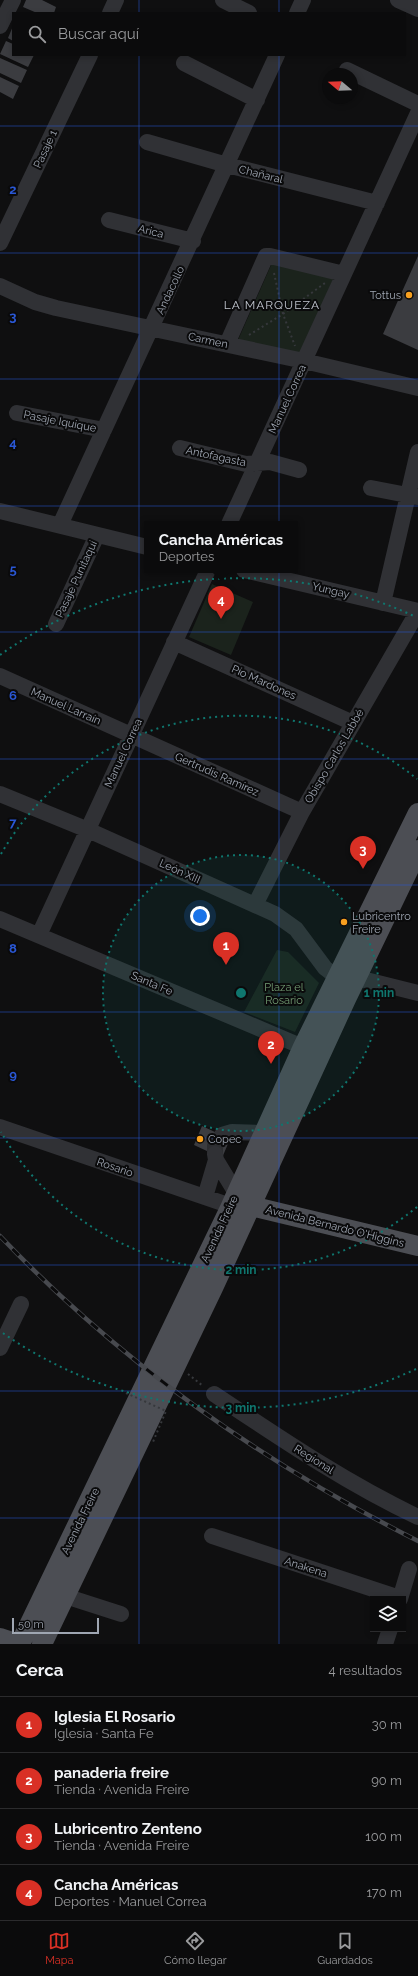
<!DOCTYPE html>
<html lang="es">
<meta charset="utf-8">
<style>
body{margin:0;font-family:Raleway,sans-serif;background:#141415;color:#f1f3f6}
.controls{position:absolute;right:12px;bottom:12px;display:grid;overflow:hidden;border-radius:0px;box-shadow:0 2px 6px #0003}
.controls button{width:36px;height:36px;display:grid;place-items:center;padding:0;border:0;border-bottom:1px solid #2b2b2d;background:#0b0b0c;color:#f1f3f6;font:20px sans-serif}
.compass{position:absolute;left:322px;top:68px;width:36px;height:36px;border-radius:50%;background:#0b0b0c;box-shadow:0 2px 6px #0003;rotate:289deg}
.scale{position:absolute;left:12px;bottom:10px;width:87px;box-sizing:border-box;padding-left:4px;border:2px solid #9fa6b2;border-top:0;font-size:11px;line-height:14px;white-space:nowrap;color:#9fa6b2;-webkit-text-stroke:3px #0a0a0b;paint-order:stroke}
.you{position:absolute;left:200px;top:916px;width:14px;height:14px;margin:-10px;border:3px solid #fff;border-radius:50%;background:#1a73e8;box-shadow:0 0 0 6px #1a73e833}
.badge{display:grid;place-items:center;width:26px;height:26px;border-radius:50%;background:#d93025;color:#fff;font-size:13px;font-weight:700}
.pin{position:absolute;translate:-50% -33px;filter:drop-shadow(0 1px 2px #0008)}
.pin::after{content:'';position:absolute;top:21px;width:14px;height:12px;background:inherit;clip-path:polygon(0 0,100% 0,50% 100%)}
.popup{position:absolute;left:144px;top:521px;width:154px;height:52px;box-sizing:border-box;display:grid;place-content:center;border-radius:0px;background:#0b0b0c;filter:drop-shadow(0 1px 3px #0005);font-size:13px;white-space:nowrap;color:#9a9b9d}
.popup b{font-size:15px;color:#f1f3f6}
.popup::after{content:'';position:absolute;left:50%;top:100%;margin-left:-8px;border:8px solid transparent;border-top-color:#0b0b0c}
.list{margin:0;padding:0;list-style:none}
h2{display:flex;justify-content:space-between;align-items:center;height:52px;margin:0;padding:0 16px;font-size:17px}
h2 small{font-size:13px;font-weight:400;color:#9a9b9d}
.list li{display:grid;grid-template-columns:26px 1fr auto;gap:12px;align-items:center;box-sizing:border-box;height:56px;padding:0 16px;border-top:1px solid #2b2b2d}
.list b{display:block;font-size:15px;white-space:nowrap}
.list p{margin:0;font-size:13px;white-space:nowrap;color:#9a9b9d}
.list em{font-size:13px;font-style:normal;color:#9a9b9d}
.icon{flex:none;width:22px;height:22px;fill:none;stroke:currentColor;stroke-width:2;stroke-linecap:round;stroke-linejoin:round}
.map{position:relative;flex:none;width:418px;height:1644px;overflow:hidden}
.search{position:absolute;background:#0b0b0c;box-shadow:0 2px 6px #0003;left:12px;right:12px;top:12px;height:44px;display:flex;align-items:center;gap:10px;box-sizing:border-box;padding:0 14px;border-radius:0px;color:#9a9b9d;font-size:15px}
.sheet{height:276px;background:#0b0b0c}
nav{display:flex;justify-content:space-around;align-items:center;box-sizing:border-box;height:56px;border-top:1px solid #2b2b2d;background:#0b0b0c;font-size:11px;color:#9a9b9d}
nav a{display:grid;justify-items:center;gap:2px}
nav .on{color:#d93025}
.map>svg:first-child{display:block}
</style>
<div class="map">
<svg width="418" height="1644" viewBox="0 0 418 1644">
<rect width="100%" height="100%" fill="#0f0f10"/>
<!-- green -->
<path fill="#1b231c" d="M272,263L334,277L300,355L238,340Z
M212,584L253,602L231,655L189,637Z
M277,950L288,952L319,983L295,1032L244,1012Z"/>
<!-- building -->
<path fill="#3b3c40" d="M26,0H42L56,7L54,13H37L23,7Z
M13,26V41L8,38Z
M6,41L13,44V55H34L28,67L0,54Z
M0,58L27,70L21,83L0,73Z
M0,77L19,86L13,99L0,92Z
M418,256V350L383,334Z
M202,1126L230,1139L222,1158L194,1145Z"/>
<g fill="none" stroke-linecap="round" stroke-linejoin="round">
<!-- minor-tunnel -->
<path stroke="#2c2d30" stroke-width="16" stroke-dasharray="16 8" stroke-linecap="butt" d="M215,1154V1146L222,1135"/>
<!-- path -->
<path stroke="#36383c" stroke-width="2" stroke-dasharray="2 3" stroke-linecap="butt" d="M274,273L283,314L295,346
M249,335L283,314L325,283
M188,1374L203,1386"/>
<!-- minor -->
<path stroke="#303135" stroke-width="16" d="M223,0L249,13
M398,0L418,9
M110,13L116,0
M297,13L303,0
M0,26L13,0
M184,63L257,100
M347,70L418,104
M147,142L227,165L377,203
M109,220L193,241
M0,243L90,55
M0,286L35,302L56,308L304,361L418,388
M227,344L266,256H270L344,274
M17,413L104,430
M180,448L246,464L270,462L299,470
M371,488L417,497
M0,511L147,547
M229,524L418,113
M60,525L277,55
M244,570L418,611
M383,603L418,452
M56,624L97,535
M174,642L353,723
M0,676L302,812
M0,794L88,830L275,914L296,929L325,968L338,978L366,980L418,993
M255,905L302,812L418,611
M0,919L303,1047
M39,935L208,570
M0,1127L231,1206
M222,1135L232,1132L264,1133
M215,1154L216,1160L236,1193
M205,1197L216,1160
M0,1348L21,1304
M214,1394C280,1438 346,1483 418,1517
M212,1536L400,1598
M65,1596L121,1614
M400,1599L409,1569
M385,1644L390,1629"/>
<!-- major -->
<path stroke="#4c4e54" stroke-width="20" d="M251,1206L418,1246
M0,1638L18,1644
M20,1644L231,1206L303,1047L418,813
M42,1644L213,1288L346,999L418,850"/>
<!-- rail casing -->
<g stroke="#47494e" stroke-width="4.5">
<path id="rail" d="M0,1236C120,1362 263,1463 418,1541"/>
</g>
<!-- rail -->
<use href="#rail" stroke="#0a0a0b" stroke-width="3" stroke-dasharray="9" stroke-linecap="butt"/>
<!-- path-bridge -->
<path stroke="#36383c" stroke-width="2" stroke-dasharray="2 3" stroke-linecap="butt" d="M126,1393L166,1411L153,1442"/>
</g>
<!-- grid -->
<path fill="none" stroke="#2a57d4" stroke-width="1" stroke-opacity="0.55" d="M139,0V13M279,0V13M139,55V1644M279,55V1644M0,126H418M0,253H418M0,379H418M0,506H418M0,632H418M0,759H418M0,885H418M0,1012H418M0,1138H418M0,1265H418M0,1391H418M0,1518H418"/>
<!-- distance rings -->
<circle cx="241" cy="993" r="138" fill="#0f766e" fill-opacity=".12"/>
<g fill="none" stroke="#0f766e" stroke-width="2" stroke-dasharray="2 4">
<circle cx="241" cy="993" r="138"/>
<path d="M417 1207A277 277 0 0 1 1 1132M1 854A277 277 0 0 1 417 779"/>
<path d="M416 1369A415 415 0 0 1 0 1331M0 655A415 415 0 0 1 416 617"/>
</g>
<!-- markers -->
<g fill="#f8a01f" stroke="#0a0a0b" stroke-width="1.5">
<circle cx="409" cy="295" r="4"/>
<circle cx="344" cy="922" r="4"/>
<circle cx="200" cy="1139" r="4"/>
</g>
<g text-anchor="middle" stroke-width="4" stroke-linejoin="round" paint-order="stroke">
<!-- street labels -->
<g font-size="11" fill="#9fa6b2" stroke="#0a0a0b">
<text transform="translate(45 149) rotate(-65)" y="4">Pasaje 1</text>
<text transform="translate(261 174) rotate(14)" y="4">Chañaral</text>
<text transform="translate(151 231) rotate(14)" y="4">Arica</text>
<text transform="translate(170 290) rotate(-65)" y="4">Andacollo</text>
<text transform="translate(208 340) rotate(12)" y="4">Carmen</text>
<text transform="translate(287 399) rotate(-65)" y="4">Manuel Correa</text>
<text transform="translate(60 421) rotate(11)" y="4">Pasaje Iquique</text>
<text transform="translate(216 456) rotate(12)" y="4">Antofagasta</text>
<text transform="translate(76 579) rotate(-65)" y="4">Pasaje Punitaqui</text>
<text transform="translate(331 590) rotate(13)" y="4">Yungay</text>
<text transform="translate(264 682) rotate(24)" y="4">Pío Mardones</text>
<text transform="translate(66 706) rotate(24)" y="4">Manuel Larraín</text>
<text transform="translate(123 753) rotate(-65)" y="4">Manuel Correa</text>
<text transform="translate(334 756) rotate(-60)" y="4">Obispo Carlos Labbé</text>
<text transform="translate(217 774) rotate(24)" y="4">Gertrudis Ramírez</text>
<text transform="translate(180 871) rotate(24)" y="4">León XIII</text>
<text transform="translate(152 983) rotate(23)" y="4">Santa Fe</text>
<text transform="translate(115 1167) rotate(19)" y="4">Rosario</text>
<text transform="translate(335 1226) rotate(14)" y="4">Avenida Bernardo O'Higgins</text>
<text transform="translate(219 1229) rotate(-65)" y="4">Avenida Freire</text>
<text transform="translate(314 1459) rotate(32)" y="4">Regional</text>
<text transform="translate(80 1521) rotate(-64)" y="4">Avenida Freire</text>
<text transform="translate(306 1567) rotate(18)" y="4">Anakena</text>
</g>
<!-- poi labels -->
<g font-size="11" fill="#9fa6b2" stroke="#0a0a0b" text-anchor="start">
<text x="401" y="299" text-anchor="end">Tottus</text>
<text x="352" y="920">Lubricentro<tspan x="352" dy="13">Freire</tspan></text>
<text x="208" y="1143">Copec</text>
</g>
<!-- park labels -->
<g font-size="11" fill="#759e75" stroke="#0a0a0b">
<text x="284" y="991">Plaza el<tspan x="284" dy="13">Rosario</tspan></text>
</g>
<!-- neighbourhood labels -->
<g font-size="12" letter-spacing="1" fill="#c0c5ce" stroke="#0a0a0b">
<text x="272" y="309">LA MARQUEZA</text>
</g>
</g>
<g font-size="13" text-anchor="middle" font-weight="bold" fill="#2a57d4" stroke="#0a0a0b" stroke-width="4" stroke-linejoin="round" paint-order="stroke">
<text x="13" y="194">2</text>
<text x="13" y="321">3</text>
<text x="13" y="447">4</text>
<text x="13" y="574">5</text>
<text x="13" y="700">6</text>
<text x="13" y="827">7</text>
<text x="13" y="953">8</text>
<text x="13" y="1079">9</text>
</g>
<circle cx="241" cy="993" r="6" fill="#0f766e" stroke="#0a0a0b" stroke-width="2"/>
<g font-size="12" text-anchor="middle" font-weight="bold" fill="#0f766e" stroke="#0a0a0b" stroke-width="4" stroke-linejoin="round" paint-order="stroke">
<text x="379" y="997">1 min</text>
<text x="241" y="1274">2 min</text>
<text x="241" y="1412">3 min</text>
</g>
</svg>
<div class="controls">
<button><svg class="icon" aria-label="layers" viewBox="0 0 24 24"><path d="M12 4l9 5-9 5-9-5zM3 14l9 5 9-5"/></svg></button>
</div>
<svg class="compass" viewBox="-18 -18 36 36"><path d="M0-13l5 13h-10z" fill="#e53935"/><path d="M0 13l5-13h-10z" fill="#9a9b9d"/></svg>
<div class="scale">50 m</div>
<div class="you"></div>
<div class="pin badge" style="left:226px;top:965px">1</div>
<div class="pin badge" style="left:271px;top:1064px">2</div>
<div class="pin badge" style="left:363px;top:869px">3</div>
<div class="pin badge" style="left:221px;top:619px">4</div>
<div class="popup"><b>Cancha Américas</b>Deportes</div>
<div class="search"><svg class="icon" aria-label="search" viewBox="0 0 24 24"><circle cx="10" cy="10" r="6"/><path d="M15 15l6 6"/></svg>Buscar aquí</div>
</div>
<section class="sheet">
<h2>Cerca<small>4 resultados</small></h2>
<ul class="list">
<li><span class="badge">1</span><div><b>Iglesia El Rosario</b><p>Iglesia · Santa Fe</p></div><em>30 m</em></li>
<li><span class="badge">2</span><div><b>panaderia freire</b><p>Tienda · Avenida Freire</p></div><em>90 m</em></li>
<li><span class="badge">3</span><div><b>Lubricentro Zenteno</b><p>Tienda · Avenida Freire</p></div><em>100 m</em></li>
<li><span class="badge">4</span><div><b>Cancha Américas</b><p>Deportes · Manuel Correa</p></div><em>170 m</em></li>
</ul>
</section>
<nav>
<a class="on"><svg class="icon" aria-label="map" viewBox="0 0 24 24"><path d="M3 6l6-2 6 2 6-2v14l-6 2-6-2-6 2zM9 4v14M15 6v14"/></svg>Mapa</a>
<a><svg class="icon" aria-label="directions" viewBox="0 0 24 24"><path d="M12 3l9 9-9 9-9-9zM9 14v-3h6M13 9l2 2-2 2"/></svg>Cómo llegar</a>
<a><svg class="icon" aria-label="saved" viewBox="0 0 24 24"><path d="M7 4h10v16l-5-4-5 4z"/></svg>Guardados</a>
</nav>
